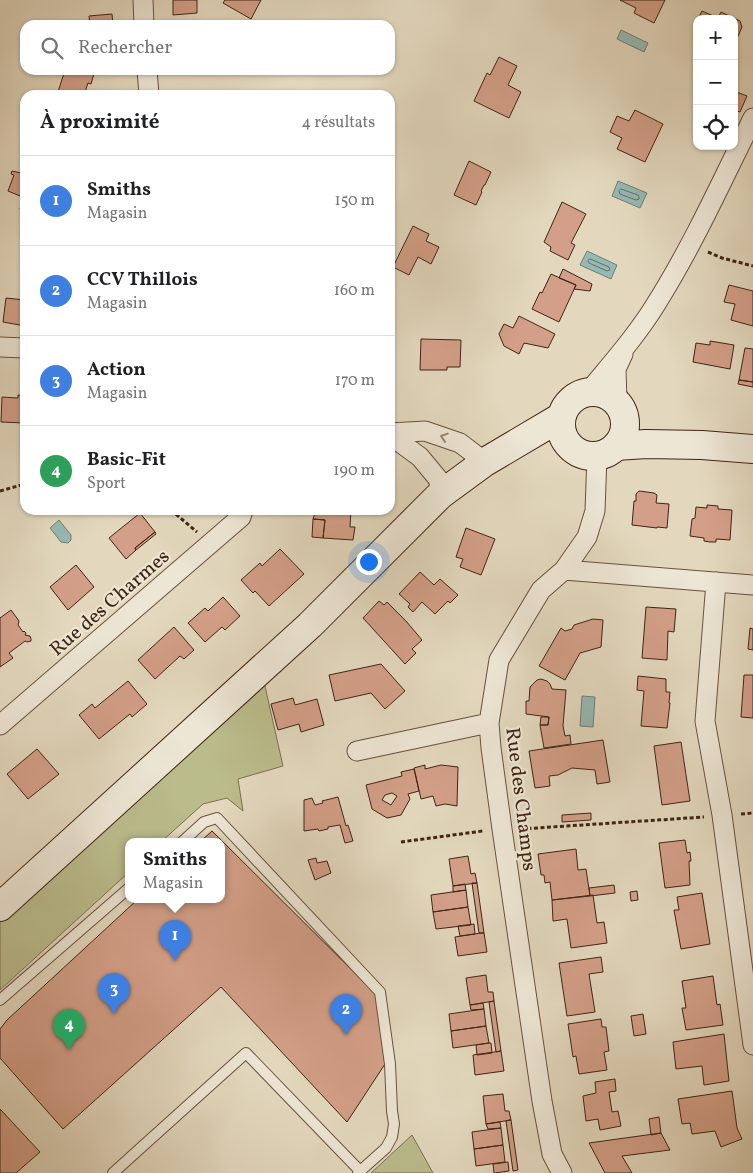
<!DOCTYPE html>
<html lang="fr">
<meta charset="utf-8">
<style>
body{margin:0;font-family:Vollkorn,serif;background:#f6f6f6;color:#202124}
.controls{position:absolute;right:15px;top:15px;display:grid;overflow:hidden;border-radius:10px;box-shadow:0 1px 4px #0004}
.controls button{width:45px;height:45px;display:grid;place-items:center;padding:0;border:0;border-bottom:1px solid #e0e0e0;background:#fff;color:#202124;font:25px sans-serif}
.you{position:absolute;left:368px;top:561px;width:18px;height:18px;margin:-12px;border:4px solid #fff;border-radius:50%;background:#1a73e8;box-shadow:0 0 0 8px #1a73e833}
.badge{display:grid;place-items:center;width:32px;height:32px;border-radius:50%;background:#0b8043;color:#fff;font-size:16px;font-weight:700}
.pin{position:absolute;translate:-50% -41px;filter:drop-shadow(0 1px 2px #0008)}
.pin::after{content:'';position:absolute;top:26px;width:18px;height:15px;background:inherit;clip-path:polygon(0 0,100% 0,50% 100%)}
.popup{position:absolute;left:125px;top:838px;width:100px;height:65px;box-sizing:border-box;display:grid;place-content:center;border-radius:10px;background:#fff;filter:drop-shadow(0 1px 4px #0005);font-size:16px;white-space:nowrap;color:#757577}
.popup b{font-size:19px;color:#202124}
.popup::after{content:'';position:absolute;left:50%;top:100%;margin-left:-10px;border:10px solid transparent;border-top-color:#fff}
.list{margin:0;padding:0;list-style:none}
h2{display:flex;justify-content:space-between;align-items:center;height:65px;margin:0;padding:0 20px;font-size:21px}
h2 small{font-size:16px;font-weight:400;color:#757577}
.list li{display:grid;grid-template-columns:32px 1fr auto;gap:15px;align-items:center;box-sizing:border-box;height:90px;padding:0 20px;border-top:1px solid #e0e0e0}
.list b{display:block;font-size:19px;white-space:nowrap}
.list p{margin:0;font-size:16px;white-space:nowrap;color:#757577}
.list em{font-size:16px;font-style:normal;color:#757577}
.icon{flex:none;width:28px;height:28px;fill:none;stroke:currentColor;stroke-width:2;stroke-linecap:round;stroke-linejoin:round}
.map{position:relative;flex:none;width:753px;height:1173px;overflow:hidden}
.search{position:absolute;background:#fff;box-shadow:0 1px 4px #0004;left:20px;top:20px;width:375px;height:55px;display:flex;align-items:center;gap:12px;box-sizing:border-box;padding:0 18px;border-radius:15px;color:#757577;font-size:19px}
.panel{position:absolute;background:#fff;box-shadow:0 1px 4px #0004;left:20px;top:90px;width:375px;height:425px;border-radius:15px}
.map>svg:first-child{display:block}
</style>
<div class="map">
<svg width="753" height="1173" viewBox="0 0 753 1173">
<rect width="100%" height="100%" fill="#e3d8be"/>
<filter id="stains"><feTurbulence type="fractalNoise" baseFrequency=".004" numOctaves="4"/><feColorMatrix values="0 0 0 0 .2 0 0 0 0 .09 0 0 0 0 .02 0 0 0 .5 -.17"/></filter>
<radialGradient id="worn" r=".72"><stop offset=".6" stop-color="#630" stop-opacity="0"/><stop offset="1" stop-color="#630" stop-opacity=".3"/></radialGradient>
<!-- green -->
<path fill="#bbbc8c" stroke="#7e7050" d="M264,682L283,766L238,779L243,811L227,798L203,804L161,842H129V872L0,990V921Z
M412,1135L433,1173H371Z"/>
<!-- water -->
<path fill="#95b9b3" stroke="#737d73" d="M621,30L648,43L644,52L617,39Z
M618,181L647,193L640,208L612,196Z
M587,251L617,265L611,279L580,265Z
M59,520L71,535V540L68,543L61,542L50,528Z
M582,696L595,697L593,727L580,726Z"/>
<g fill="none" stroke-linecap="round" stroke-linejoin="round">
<!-- shore -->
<path stroke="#6a6e63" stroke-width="1" d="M621,189L638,195L639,197V199L636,200L620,194L619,191Z
M590,259L609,267L610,270L607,271L589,263L588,261Z"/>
</g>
<!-- building -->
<path fill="#d39f88" stroke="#402413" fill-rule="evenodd" d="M173,0H197V13L173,15Z
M225,0H261L251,19L223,3Z
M620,0H665L654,23L634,13L636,8Z
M702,11L718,18L721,12L740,21L742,27L734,45V19H698Z
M112,14L113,25H90L89,16Z
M499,57L517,66L508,85L521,92L509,118L474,101L487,73L490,75Z
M65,70H95L91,84L88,83L84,95H57Z
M734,91L747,96L740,112L734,110Z
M635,110L663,124L645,162L617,149L622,138L610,132L617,116L629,121Z
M469,161L491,172L485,185H484L481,191L482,192L476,205L454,195Z
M12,171L21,173V176L25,178L20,196L8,191L14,175L11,174Z
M25,180V210L20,209L24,197L20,196Z
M562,202L586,214L571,243L575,245L568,260L550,251L551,247L544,242Z
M413,226L429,234L426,241L439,247L431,264L418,257L409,275L393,267Z
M563,269L592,284L590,291L574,289L576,285L559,278Z
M551,274L576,285L559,322L532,309L540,292L542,293Z
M729,285L753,291V326L731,320L735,304L724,302Z
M6,298L25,300V326L3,322Z
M519,316L555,334L548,348L524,343L519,354L504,346L499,334L504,324L513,328Z
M390,334L394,335L393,362H390Z
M421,339L461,340L460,367H447V370H420Z
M710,341L734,345L730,369L693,362L696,343L710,345Z
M745,348L753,349V382L739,380Z
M739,380L753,382V387L738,384Z
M18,395L25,396V423L1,422L2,397L18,398Z
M639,491L654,493L657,495L656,503L669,504L667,528L657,527V528L632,525L634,501H636V494Z
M707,505L718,506V509L732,510L730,540L716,539V542H710L704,541V538L690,536L692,519L695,518L696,507L707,508Z
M316,510H351L350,527H355L353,540L323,538L325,520L313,519Z
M140,513L155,532L135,548L136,550L126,559L109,538Z
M313,519L325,520L323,538L312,537Z
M466,528L495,539L481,575L460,567L463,559L456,557Z
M155,532L156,534L136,550L135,548Z
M280,549L304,574L269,606L255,591L253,593L241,580L260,563L262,566Z
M76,565L94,587L68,610L50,587Z
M420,572L434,585L440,579L458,595L450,603L448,601L435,614L422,602L413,612L408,607L410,604L399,594Z
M223,597L240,616L225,630L222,627L205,642L188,623L205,608L208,611Z
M379,601L384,605L387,602L406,621L422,640L412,649L416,653L405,664L363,618Z
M646,607L676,609L674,632L668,631L667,660L642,658Z
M11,610L19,621L18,625L23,632L24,631L26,633L25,635L30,636L31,639V641L27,642L25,641L9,653L13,658L0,667V618Z
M593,619L603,620L601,647L580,653L565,680L539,666L561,628L565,631L572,629L574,625Z
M174,627L194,650L184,659L180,656L155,679L138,660Z
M750,628L753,629V650L748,649Z
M381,664L405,691L385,709L371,693L335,701L329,675Z
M744,675H753V718L741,717Z
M638,676L666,679V692H670L669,703H670L667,728L641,726L644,691L637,690Z
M541,679L547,681L550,684L552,689L566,690L563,726L565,736L570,735L571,744L544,748L540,725H548L549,717L526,714V701H529L530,687L537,680Z
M128,681L147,704L132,717L130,714L99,739L79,715L92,704L95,708Z
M293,698L295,705L317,699L324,725L301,732L299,724L278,730L271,704Z
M541,717H549L548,725H540Z
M603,740L610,782L597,784L595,770L572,768L558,775L549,776L550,786L535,788L529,751Z
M681,742L690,801L662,805L654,746Z
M37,749L59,774L28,799L7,774Z
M425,765V769L441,765L458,767L457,806L445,804L436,806L433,796L421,799L414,768Z
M414,769L419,791L408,794L410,799L401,815L387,818L372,809L366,785L402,776L401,772ZM392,793L397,796L391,805L382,800L385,795Z
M338,797L346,826L348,825L353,841L345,843L340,825L328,827V829L319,831L318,829L304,831V800L312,798L315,805L323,803L322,801Z
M591,813V820L562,822V815Z
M212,831L376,994L385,1064L347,1122L221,987L63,1129L0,1058V1029L7,1020L137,900H221V842H200Z
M685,840L687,853L690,852L691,861H689L690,885L665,888L659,843Z
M576,849L578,870L586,869L590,896L552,900L550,882L545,883L544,875H541L538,854Z
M468,856L471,874L475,873L477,883L453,886L449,859Z
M316,858L317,863L327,861L331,873L315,880L308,860Z
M472,883H477L484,933H479Z
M465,884L466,890L453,892V886Z
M614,885L615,893L590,896L589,888Z
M466,890L468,907L433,912L431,895Z
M637,891L638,900L631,901L630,892Z
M702,893L710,944L681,949L674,910H679L677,897Z
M593,895L597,923L604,922L607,943L571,948L567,919L553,921L552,900Z
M468,907L471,925L436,929L433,912Z
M474,924L475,934L460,936L458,926Z
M481,933H484L487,952L458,956L455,937Z
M601,957L603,972L589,974L595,1012L567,1016L559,963Z
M486,975L488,992H493L494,1001L470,1005L466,978Z
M713,976L717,1005L720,1004L723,1025L686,1030L682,1008H686L682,981Z
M494,1001L501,1051L496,1052L489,1002Z
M483,1003L484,1009L471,1010L470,1005Z
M484,1009L486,1026L451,1031L449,1014Z
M643,1014L646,1034L634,1036L631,1016Z
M601,1019L602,1027H606L609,1051L604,1052L607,1070L579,1074L576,1056L573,1057L568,1024Z
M486,1026L489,1043L453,1048L451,1031Z
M724,1034L729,1081L704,1085L702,1066L676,1069L673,1042Z
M489,1043H491L492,1053L477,1055L476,1045Z
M501,1051L504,1071L475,1075L473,1055Z
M615,1079L616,1091L609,1092L612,1112L618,1111L621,1126L600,1130L598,1119L586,1121L583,1096L596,1093L595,1082Z
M732,1091L737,1128L742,1139L721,1147L715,1131L692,1134L690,1123L682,1124L678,1099Z
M503,1094L505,1111H509L511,1120L486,1124L483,1096Z
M0,1109L40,1152L16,1173H0Z
M659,1117L661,1133L651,1135L649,1119Z
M509,1120H511L518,1170L513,1171L506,1121Z
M500,1122L501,1128L488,1129L486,1124Z
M501,1128L503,1145L474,1149L472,1132Z
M661,1133L670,1150L622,1156L632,1173H605L589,1143Z
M503,1145L505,1162L476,1166L474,1149Z
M508,1162L509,1171L494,1173L493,1164Z"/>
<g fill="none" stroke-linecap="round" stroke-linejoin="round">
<!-- lane casing -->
<g stroke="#69513e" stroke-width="12">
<path id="lane" d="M182,842L204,822L217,818L380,992L390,1064L392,1111L394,1124L392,1137L386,1148L358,1173
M0,1000L129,888
M113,1173L246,1053L360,1171"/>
</g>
<!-- street casing -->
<g stroke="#69513e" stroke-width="21">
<path id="street" d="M143,0L144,25
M147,70L149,95
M0,347L25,348
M589,391C612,363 637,335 656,304C693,245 722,181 753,118
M617,401L616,369L623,354
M390,433L425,431L460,443L485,462
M390,435L420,457L439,480L440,495
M564,570L753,585
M716,582L705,721L722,815L753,1045
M0,725L241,517L243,510
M357,751L489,723
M562,1173L552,1154L542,1101L502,829L491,748L489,723L499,660L541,590L564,570L587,537L595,511L597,456"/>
</g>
<!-- secondary casing -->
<g stroke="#402413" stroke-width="30">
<path id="secondary" d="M561 424a32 32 0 1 1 64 0a32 32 0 1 1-64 0Z
M616,446L646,444L702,445L753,449
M0,907L310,625L440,495L485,462L561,417"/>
</g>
<!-- path -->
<path stroke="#402413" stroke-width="3" stroke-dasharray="4 2.5" stroke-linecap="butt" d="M708,252L722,258L753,266
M0,491L25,484
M171,510L197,532
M741,814L753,813
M521,829L704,817
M401,842L483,831"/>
<!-- lane -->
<use href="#lane" stroke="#ede6d5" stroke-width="10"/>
<!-- street -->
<use href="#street" stroke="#ede6d5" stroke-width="19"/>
<!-- secondary -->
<use href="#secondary" stroke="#ede6d5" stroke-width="28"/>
</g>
<!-- one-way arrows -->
<defs><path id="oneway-chevron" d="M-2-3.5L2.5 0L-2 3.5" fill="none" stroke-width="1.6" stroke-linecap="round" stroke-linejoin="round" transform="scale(1.25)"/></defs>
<use stroke="#968574" href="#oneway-chevron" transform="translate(444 437) rotate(-162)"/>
<g text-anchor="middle" stroke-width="4.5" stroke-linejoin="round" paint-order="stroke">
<!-- street labels -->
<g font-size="20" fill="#402413" stroke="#ede6d5">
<text transform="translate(109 602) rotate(-41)" y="7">Rue des Charmes</text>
<text transform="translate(522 799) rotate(83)" y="7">Rue des Champs</text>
</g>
</g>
<rect width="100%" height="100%" filter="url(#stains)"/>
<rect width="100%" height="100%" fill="url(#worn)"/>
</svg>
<div class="controls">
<button>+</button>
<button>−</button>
<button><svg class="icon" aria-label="locate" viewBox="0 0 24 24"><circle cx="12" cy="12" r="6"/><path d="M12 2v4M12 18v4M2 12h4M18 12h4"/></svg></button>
</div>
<div class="you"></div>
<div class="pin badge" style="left:175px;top:961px;background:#3f7fe0">1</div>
<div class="popup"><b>Smiths</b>Magasin</div>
<div class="pin badge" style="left:346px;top:1035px;background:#3f7fe0">2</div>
<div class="pin badge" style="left:114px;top:1014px;background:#3f7fe0">3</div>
<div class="pin badge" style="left:69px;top:1050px;background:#2e9e5b">4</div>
<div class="search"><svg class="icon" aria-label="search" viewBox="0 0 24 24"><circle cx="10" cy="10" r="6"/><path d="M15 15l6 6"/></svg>Rechercher</div>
<section class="panel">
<h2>À proximité<small>4 résultats</small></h2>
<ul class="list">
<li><span class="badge" style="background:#3f7fe0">1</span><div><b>Smiths</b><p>Magasin</p></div><em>150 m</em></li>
<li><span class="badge" style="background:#3f7fe0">2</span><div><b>CCV Thillois</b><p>Magasin</p></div><em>160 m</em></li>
<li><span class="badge" style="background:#3f7fe0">3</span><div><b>Action</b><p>Magasin</p></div><em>170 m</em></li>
<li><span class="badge" style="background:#2e9e5b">4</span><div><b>Basic-Fit</b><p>Sport</p></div><em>190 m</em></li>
</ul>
</section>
</div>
